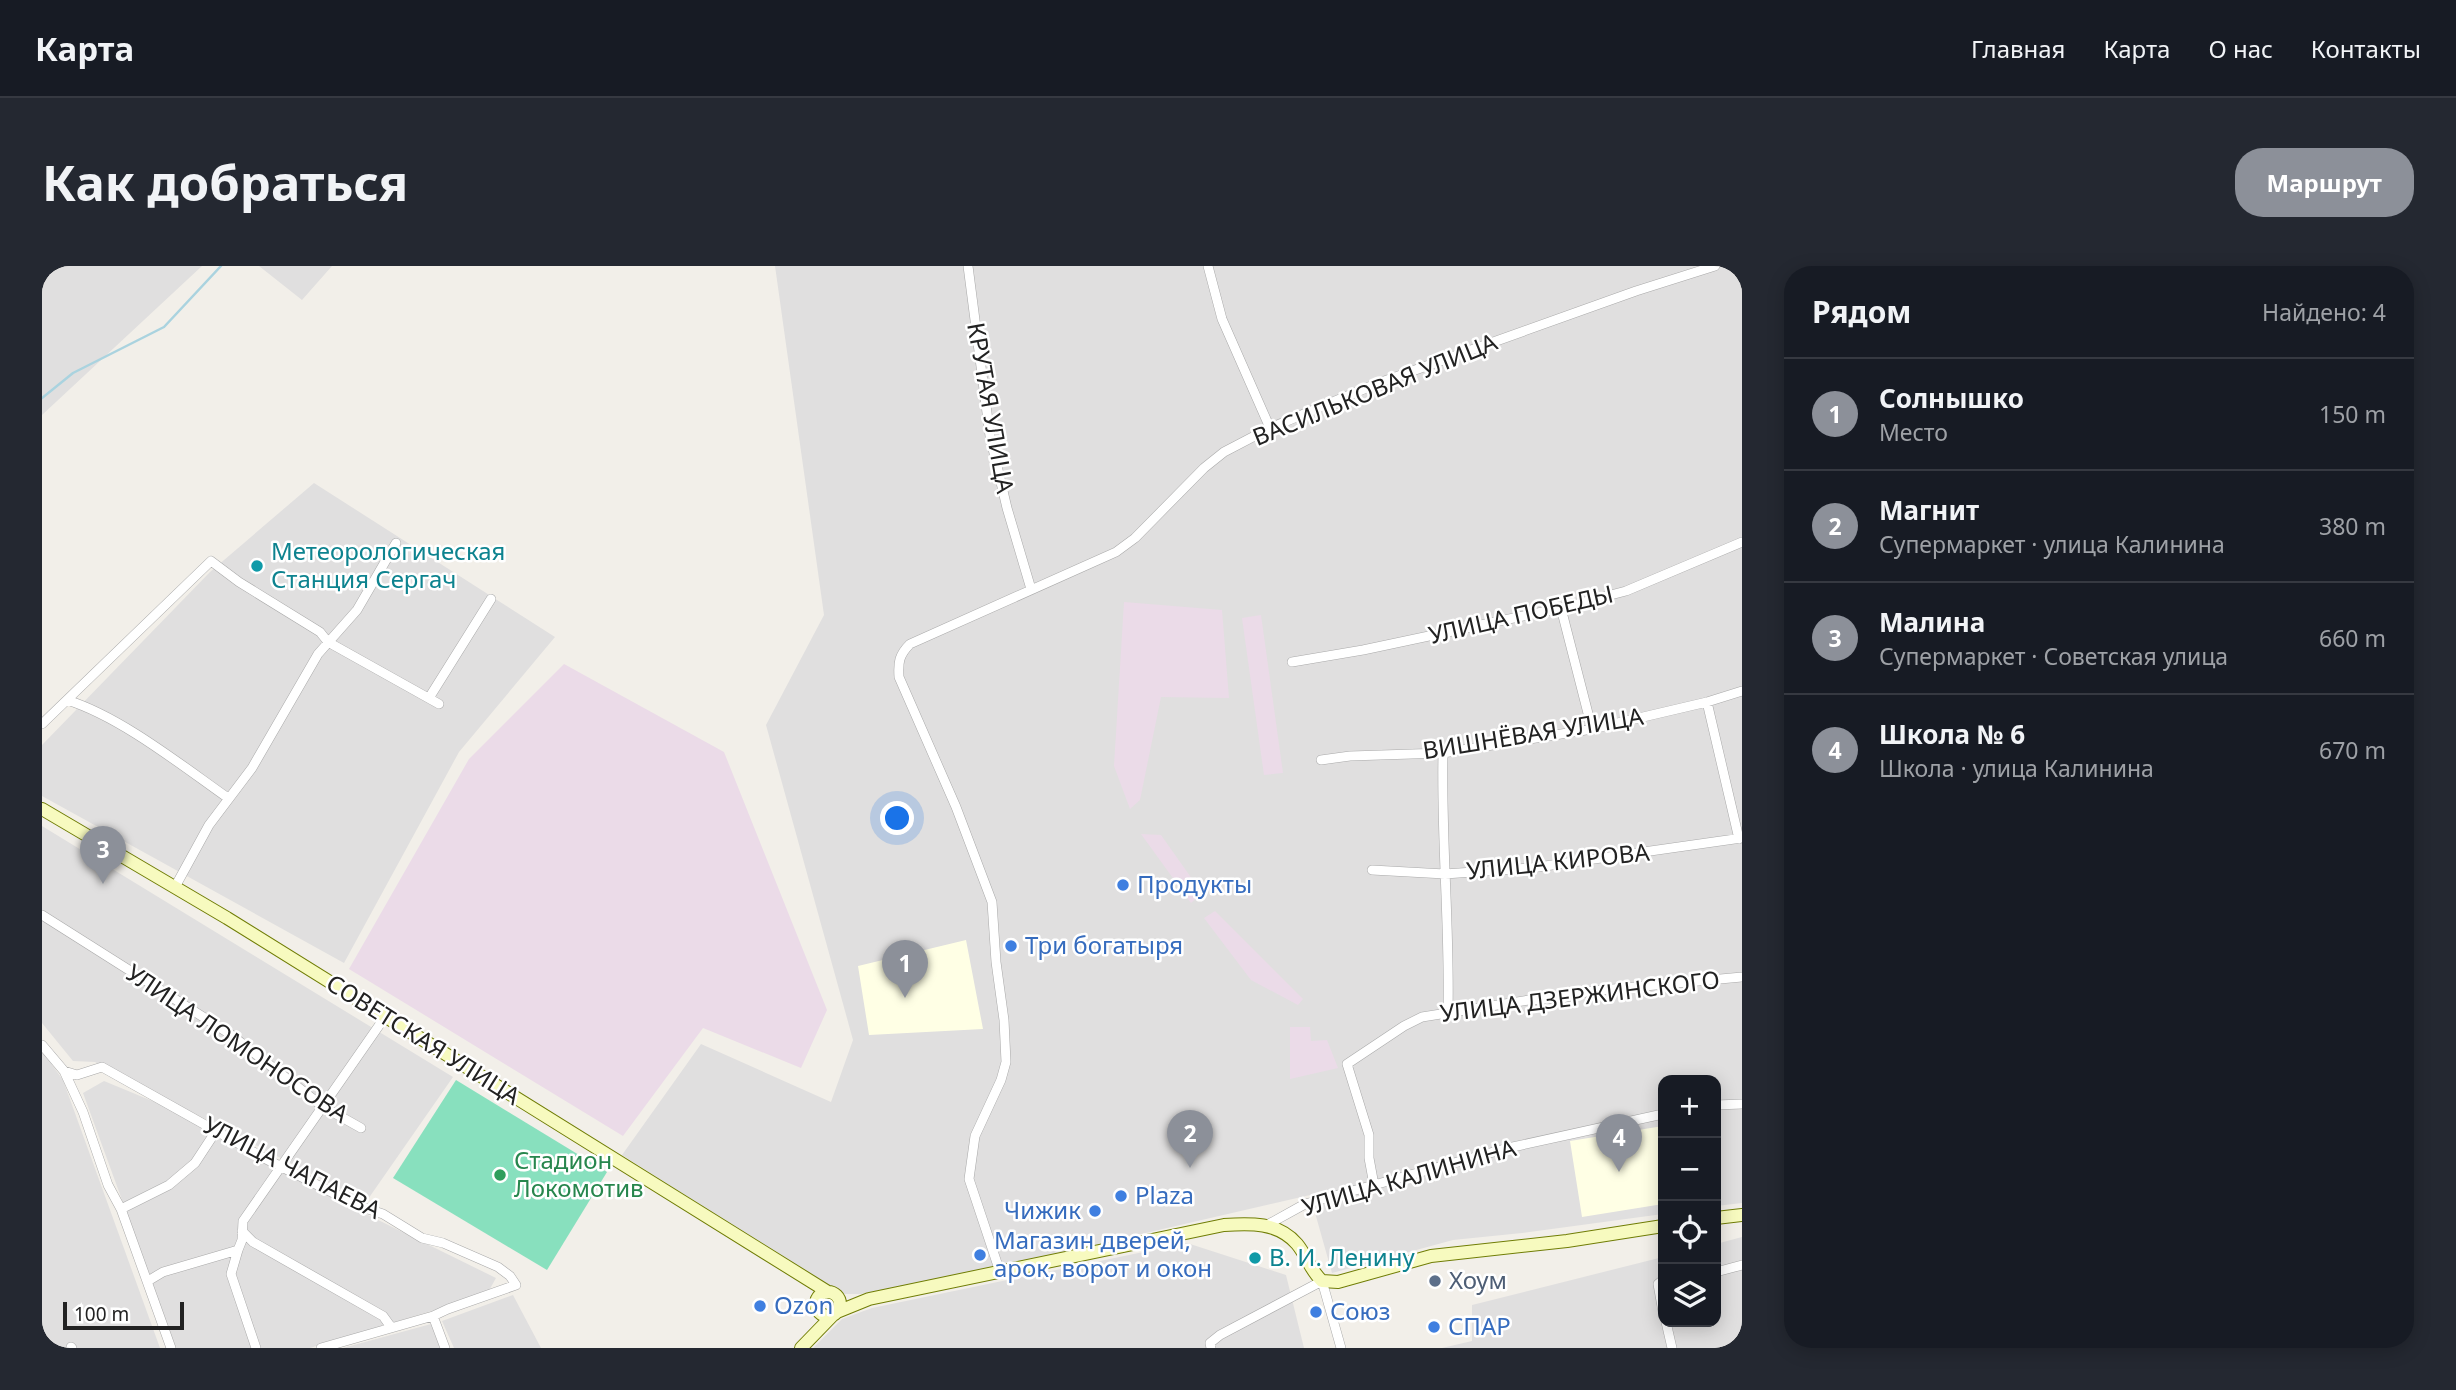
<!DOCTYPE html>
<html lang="ru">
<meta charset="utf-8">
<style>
body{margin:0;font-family:"Noto Sans",sans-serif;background:#242831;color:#f1f3f6}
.controls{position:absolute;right:21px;bottom:21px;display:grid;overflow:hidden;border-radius:14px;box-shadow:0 4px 18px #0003}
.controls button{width:63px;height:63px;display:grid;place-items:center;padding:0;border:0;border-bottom:2px solid #363941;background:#171b24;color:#f1f3f6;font:35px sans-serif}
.scale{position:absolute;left:21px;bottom:18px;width:121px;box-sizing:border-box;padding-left:7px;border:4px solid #222;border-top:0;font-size:19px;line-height:24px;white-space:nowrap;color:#222;-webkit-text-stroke:5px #fff;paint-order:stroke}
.you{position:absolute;left:856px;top:553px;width:24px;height:24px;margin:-18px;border:5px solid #fff;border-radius:50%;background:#1a73e8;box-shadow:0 0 0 10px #1a73e833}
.badge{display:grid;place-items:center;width:46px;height:46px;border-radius:50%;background:#8c9099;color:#fff;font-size:23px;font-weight:700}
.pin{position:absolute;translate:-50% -58px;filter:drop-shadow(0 2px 4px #0008)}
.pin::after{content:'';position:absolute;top:37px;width:24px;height:21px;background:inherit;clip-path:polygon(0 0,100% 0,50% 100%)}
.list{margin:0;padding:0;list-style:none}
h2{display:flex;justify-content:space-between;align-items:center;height:91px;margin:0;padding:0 28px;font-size:30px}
h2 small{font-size:23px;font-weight:400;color:#9ea1a6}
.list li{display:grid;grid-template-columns:46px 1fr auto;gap:21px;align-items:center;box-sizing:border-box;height:112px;padding:0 28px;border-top:2px solid #363941}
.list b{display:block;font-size:26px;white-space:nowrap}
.list p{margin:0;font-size:23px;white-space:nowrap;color:#9ea1a6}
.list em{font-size:23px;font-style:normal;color:#9ea1a6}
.icon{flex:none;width:38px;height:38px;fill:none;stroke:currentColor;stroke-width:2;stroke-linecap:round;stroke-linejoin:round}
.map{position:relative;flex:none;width:1700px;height:1082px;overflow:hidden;border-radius:28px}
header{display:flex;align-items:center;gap:42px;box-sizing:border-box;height:98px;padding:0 35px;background:#171b24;border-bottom:2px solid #363941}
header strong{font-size:33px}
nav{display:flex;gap:38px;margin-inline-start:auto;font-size:24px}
.intro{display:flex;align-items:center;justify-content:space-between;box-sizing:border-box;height:168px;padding:0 42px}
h1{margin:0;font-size:49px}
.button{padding:18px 32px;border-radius:28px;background:#8c9099;color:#fff;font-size:24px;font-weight:700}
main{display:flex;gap:42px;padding:0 42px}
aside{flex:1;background:#171b24;border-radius:28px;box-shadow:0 4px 18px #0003}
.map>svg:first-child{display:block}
</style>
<header>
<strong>Карта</strong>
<nav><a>Главная</a><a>Карта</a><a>О нас</a><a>Контакты</a></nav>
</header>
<div class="intro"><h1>Как добраться</h1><a class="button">Маршрут</a></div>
<main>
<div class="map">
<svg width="1700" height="1082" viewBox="0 0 1700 1082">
<rect width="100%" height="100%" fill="#f2efe9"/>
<!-- residential -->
<path fill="#e0dfdf" d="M0,0H160L0,149Z
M217,0H290L260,34Z
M733,0H1700V937L1674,940V814H1621V948L1480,967L1411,974L1290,1007L1268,929L961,1000L819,1028H799L580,889L659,778L789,836L811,774L724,459L782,349Z
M272,217L513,371L417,486L302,697L0,530V479L168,306Z
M0,560L411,811L324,936L53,796L31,795L0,757Z
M0,785L21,814L118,1082H0Z
M62,815L120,839L269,921L454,1012L445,1028L268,1082H134L41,827Z
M1700,971V1082H1400L1430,1075V1039L1621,991V1056H1674V978Z
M1145,977L1244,1009L1262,1082H771L800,1053L830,1042Z
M471,1029L499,1082H412L400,1055Z
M389,1058L398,1082H301Z"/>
<!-- industrial -->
<path fill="#ebdbe8" d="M1082,336L1180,344L1187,432L1119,431L1098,534L1088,543L1072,500Z
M1219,349L1241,507L1222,509L1200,352Z
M522,398L682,486L785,744L759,802L661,762L581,870L307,703L427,493Z
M1099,568L1119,569L1160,627L1149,637Z
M1173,645L1261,733L1256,739L1209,714L1162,652Z
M1248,761H1268L1269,775L1285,774L1296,802L1248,813Z"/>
<!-- education -->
<path fill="#ffffe5" d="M924,674L941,763L827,769L816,700Z
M1621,860V938L1540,951L1528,875Z"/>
<!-- pitch -->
<path fill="#88e0be" d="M414,814L565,906L505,1004L351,912Z"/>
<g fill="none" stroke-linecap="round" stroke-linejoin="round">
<!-- stream -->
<path stroke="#aad3df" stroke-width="2.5" d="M0,132L31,107L122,61L179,0"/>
<!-- street casing -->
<g stroke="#a9a9a9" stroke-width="10">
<path id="street" d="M926,0L948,170L965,242L989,323
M1166,0L1180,53L1228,162
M1519,342L1550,463
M1250,396L1321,384L1519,342L1584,325L1700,276
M387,432L449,333
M25,434C79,451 139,499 186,532
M1665,436L1697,573
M0,458L169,295L197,316L278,366L286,376L397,438
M1401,487C1399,574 1408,660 1406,746
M1279,494L1308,490L1401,487L1550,463L1665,436L1700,425
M1330,604L1403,608L1489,602L1700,572
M133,621L167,559L210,502L276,388L315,344L354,277
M0,649L188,768L280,840L319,862
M0,779L22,805L41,846L66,919L79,943L129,1082
M22,805L35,809L60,801L224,893L317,940L341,948L380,972L401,977L456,1001L468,1010L474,1019L406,1043L391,1050L279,1082
M1674,839L1700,838
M1332,919L1327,892V869L1305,798L1362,760L1380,751L1487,734L1521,732L1549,725L1700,711
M79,943L127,919L153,897L174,865
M1225,959L1263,938L1466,882L1621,848
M200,965L211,976L341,1050L349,1061
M196,984L189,1008L214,1082
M958,1006L927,913L933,870L959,814L964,796L962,754L954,696L950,636L914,541L857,411C856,396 857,389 868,378L1074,286L1093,272L1162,202L1182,186L1228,162L1334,118L1594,25L1673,0
M1674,1006L1700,999
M1621,1014L1616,1018L1621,1046
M106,1015L121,1006L196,984L200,974L201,955L343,751
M391,1050L403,1082
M1624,1056L1630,1082
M29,1081L30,1082
M1169,1082L1168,1077L1178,1069L1280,1015L1299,1082"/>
</g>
<!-- secondary casing -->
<g stroke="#707d05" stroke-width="14">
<path id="secondary" d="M0,543L185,652L786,1026
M1674,952L1700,949
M774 1038a12 12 0 1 1 24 0a12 12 0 1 1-24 0Z
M795,1046L827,1033L1182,959C1208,957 1236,956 1255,978C1265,990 1268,1004 1280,1015L1296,1016L1389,990L1525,975L1621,960
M759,1082L791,1049"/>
</g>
<!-- street -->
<use href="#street" stroke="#fff" stroke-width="9"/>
<!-- secondary -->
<use href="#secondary" stroke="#f7fabf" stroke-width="12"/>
</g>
<!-- markers -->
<g fill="#0f9aa8" stroke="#fff" stroke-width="2.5">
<circle cx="215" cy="300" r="7"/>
<circle cx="1213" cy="992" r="7"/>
</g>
<g fill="#3f7fe0" stroke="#fff" stroke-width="2.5">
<circle cx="1081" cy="619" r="7"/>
<circle cx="969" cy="680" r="7"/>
<circle cx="1079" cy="930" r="7"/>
<circle cx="1053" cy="945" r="7"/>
<circle cx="938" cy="989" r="7"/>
<circle cx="718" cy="1040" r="7"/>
<circle cx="1274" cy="1046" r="7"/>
<circle cx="1392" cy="1061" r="7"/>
</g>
<circle fill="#2e9e5b" stroke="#fff" stroke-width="2.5" cx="458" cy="909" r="7"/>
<circle fill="#5c6f8a" stroke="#fff" stroke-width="2.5" cx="1393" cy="1015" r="7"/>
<g text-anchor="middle" stroke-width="5" stroke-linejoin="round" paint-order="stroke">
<!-- street labels -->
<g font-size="24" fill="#222" stroke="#fff">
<text transform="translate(1333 124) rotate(-22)" y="8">ВАСИЛЬКОВАЯ УЛИЦА</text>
<text transform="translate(948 142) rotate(80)" y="8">КРУТАЯ УЛИЦА</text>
<text transform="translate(1479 349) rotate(-13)" y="8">УЛИЦА ПОБЕДЫ</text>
<text transform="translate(1491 468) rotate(-9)" y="8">ВИШНЁВАЯ УЛИЦА</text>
<text transform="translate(1516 596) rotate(-6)" y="8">УЛИЦА КИРОВА</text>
<text transform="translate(1538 731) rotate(-7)" y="8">УЛИЦА ДЗЕРЖИНСКОГО</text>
<text transform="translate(381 774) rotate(32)" y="8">СОВЕТСКАЯ УЛИЦА</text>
<text transform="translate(195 778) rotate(34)" y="8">УЛИЦА ЛОМОНОСОВА</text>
<text transform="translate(250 902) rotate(27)" y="8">УЛИЦА ЧАПАЕВА</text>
<text transform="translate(1367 912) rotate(-16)" y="8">УЛИЦА КАЛИНИНА</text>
</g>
<!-- culture labels -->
<g font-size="24" fill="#0d838f" stroke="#fff" text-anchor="start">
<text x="229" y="294">Метеорологическая<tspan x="229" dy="28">Станция Сергач</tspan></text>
<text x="1227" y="1000">В. И. Ленину</text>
</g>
<!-- shop labels -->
<g font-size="24" fill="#366cbe" stroke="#fff" text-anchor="start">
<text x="1095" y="627">Продукты</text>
<text x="983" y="688">Три богатыря</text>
<text x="1093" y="938">Plaza</text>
<text x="1039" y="953" text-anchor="end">Чижик</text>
<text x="952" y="983">Магазин дверей,<tspan x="952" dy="28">арок, ворот и окон</tspan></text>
<text x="732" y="1048">Ozon</text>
<text x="1288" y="1054">Союз</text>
<text x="1406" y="1069">СПАР</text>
</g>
<!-- leisure labels -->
<g font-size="24" fill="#27864d" stroke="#fff" text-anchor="start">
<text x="472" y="903">Стадион<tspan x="472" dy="28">Локомотив</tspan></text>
</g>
<!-- service labels -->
<g font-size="24" fill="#4e5e75" stroke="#fff" text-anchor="start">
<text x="1407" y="1023">Хоум</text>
</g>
</g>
</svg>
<div class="controls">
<button>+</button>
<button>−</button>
<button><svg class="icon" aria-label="locate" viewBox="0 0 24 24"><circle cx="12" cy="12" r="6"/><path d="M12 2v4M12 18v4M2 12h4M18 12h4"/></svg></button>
<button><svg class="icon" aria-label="layers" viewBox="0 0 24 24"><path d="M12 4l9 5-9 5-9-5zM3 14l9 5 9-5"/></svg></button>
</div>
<div class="scale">100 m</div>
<div class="you"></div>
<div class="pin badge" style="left:863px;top:732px">1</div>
<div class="pin badge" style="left:1148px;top:902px">2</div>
<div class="pin badge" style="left:61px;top:618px">3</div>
<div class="pin badge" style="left:1577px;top:906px">4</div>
</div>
<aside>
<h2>Рядом<small>Найдено: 4</small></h2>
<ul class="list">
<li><span class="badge">1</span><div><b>Солнышко</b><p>Место</p></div><em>150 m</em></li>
<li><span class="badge">2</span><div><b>Магнит</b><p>Супермаркет · улица Калинина</p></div><em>380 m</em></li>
<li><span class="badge">3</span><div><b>Малина</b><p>Супермаркет · Советская улица</p></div><em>660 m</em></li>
<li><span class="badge">4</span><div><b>Школа № 6</b><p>Школа · улица Калинина</p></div><em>670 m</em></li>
</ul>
</aside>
</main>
